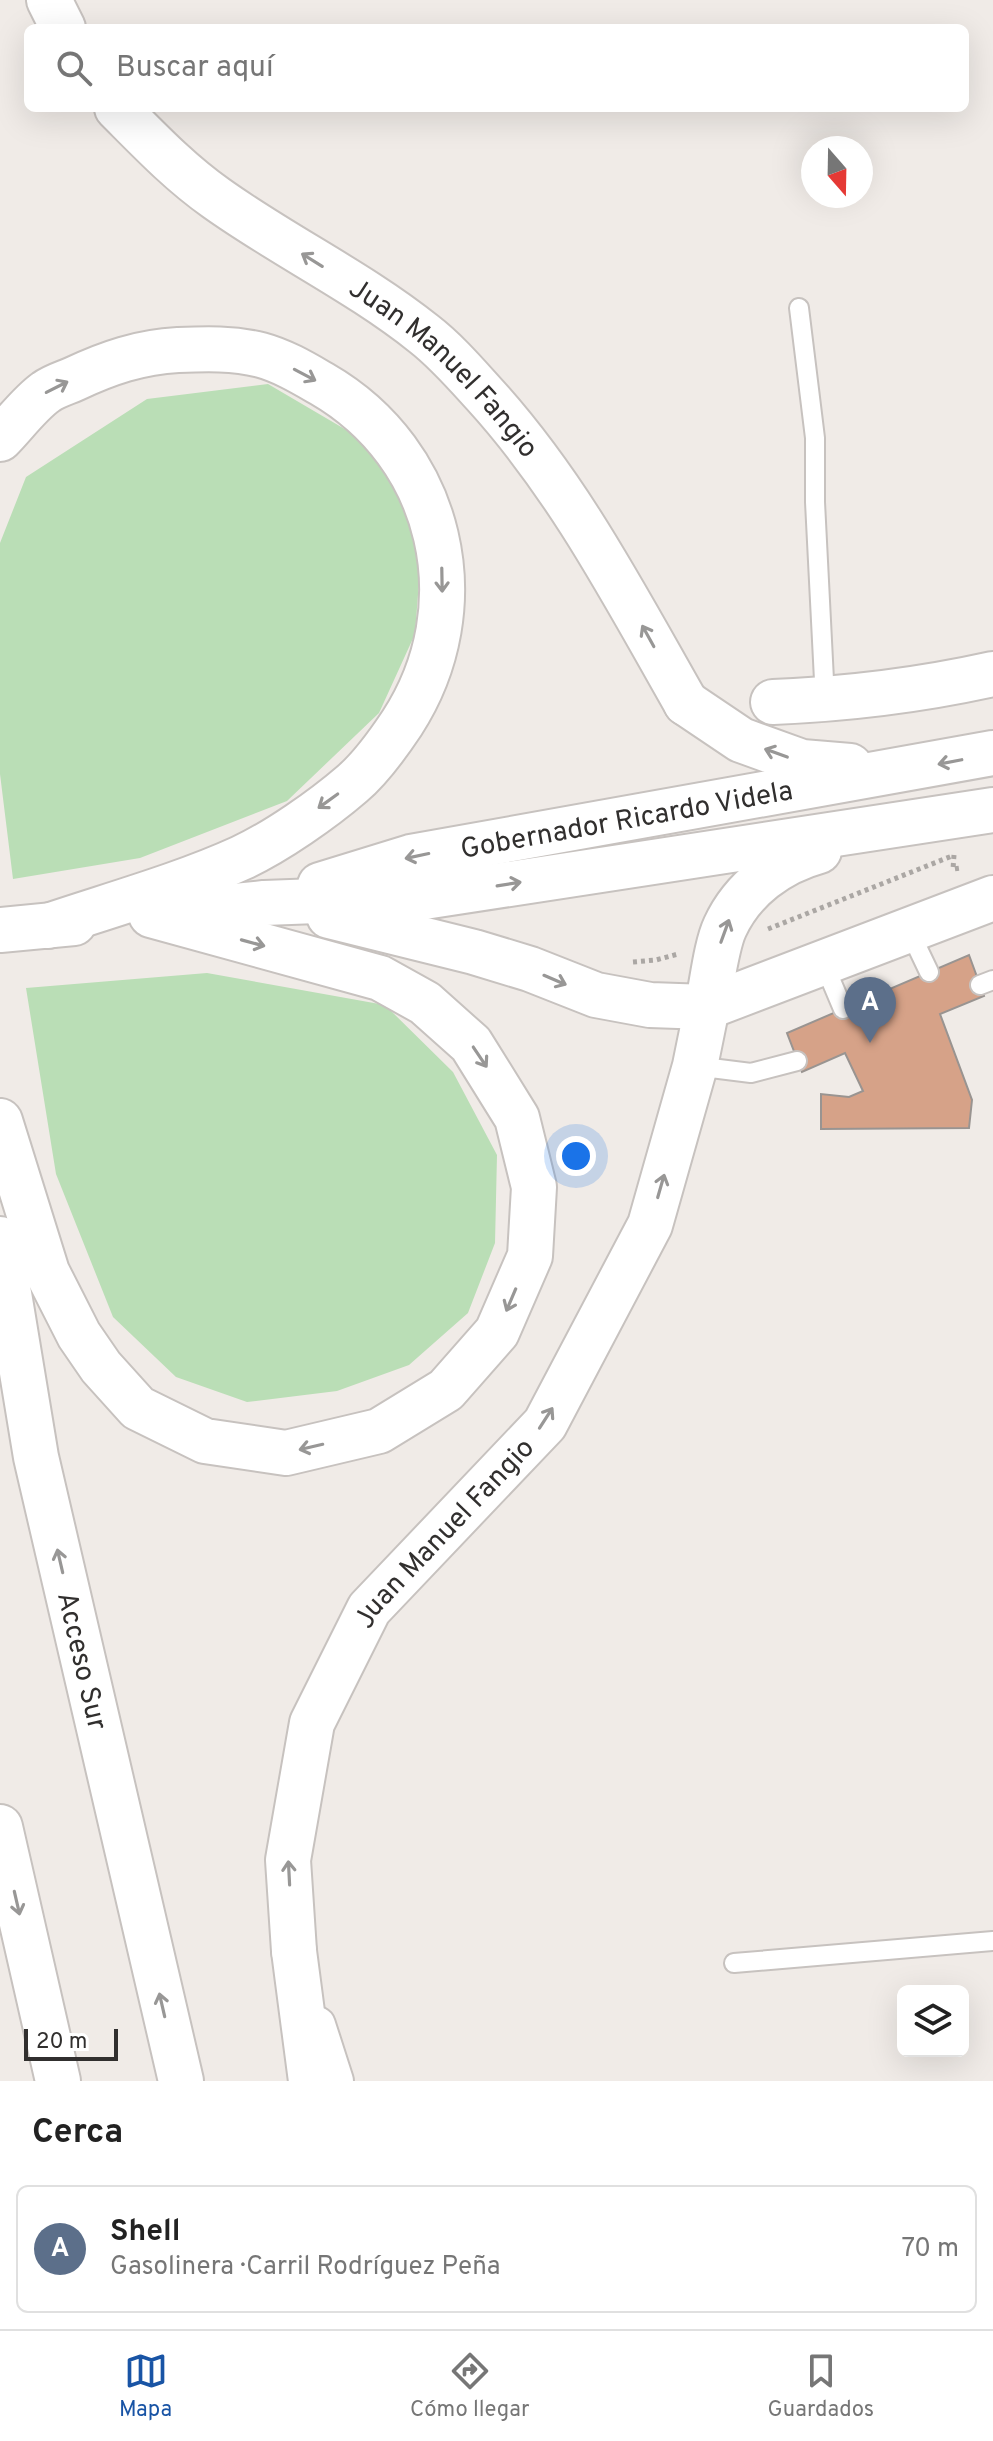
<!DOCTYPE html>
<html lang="es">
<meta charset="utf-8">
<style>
body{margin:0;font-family:Overpass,sans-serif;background:#f6f6f6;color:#222}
.controls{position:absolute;right:24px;bottom:24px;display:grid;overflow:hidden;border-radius:12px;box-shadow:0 8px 32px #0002}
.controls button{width:72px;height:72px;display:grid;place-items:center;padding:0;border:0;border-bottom:2px solid #e0e0e0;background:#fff;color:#222;font:40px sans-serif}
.compass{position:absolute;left:801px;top:136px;width:72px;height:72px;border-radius:50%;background:#fff;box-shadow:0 8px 32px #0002;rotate:160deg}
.scale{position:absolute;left:24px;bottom:20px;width:94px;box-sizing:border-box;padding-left:8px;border:4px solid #312f2e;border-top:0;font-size:22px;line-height:28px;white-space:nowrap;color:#312f2e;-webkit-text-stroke:6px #fff;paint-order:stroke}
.you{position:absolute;left:576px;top:1156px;width:28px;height:28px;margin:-20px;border:6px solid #fff;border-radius:50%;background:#1a73e8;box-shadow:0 0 0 12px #1a73e833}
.badge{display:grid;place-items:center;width:52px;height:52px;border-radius:50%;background:#1954a5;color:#fff;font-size:26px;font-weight:700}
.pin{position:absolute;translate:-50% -66px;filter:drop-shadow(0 2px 4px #0008)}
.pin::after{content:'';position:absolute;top:42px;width:28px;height:24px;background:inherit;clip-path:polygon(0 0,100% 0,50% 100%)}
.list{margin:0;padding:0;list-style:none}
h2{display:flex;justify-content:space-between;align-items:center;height:104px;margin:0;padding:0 32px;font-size:34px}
h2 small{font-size:26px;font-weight:400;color:#767676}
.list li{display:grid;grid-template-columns:52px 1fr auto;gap:24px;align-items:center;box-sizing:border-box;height:128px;margin:0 16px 16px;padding:0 16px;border:2px solid #e0e0e0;border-radius:12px}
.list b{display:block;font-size:30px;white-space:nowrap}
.list p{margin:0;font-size:26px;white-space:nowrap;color:#767676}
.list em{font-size:26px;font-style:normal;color:#767676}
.icon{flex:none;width:44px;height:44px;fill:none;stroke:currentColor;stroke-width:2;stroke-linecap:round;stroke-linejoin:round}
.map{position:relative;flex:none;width:993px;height:2081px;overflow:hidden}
.search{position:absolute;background:#fff;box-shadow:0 8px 32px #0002;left:24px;right:24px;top:24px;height:88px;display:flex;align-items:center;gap:20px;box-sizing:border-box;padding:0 28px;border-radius:12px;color:#767676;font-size:30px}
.sheet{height:248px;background:#fff}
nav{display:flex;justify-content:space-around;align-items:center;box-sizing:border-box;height:112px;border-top:2px solid #e0e0e0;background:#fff;font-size:22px;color:#767676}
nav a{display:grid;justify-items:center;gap:4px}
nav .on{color:#1954a5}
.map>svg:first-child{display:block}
</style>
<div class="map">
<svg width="993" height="2081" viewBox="0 0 993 2081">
<rect width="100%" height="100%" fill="#f0ebe7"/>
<!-- green -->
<path fill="#badeb6" d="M268,384L360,438L403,501L420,568L415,634L379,713L287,801L140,858L13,879L0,774V543L26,477L147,399Z
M207,973L385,1005L453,1072L497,1155L495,1243L468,1313L409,1365L337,1391L247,1402L176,1377L113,1317L56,1174L26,988Z"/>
<!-- building -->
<path fill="#d6a288" stroke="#999491" stroke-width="2" d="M969,955L984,996L940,1014L972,1100L969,1128L821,1129V1094L849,1097L863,1091L845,1053L802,1072L787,1033Z"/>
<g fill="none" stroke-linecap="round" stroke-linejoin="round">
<!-- service casing -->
<g stroke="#c7c2bf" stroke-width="22">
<path id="service" d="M799,308L815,438V502L825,700
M909,930L929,972
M824,964L843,1009
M980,985L993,980
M695,1066L751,1073L797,1061
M734,1963L993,1941"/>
</g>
<!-- minor casing -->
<g stroke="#c7c2bf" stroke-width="40">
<path id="minor" d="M317,2025L335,2081"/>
</g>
<!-- tertiary casing -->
<g stroke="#c7c2bf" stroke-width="48">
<path id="tertiary" d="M773,702C847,699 921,690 993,674
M707,1007L993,898"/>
</g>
<!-- secondary casing -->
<g stroke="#c7c2bf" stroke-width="48">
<g id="secondary">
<path d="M49,0L63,28"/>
<path id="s1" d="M117,108C148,139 179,172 216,198C283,246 359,282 424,334C446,351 465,373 484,394C568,486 625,596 686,703"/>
<path id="s2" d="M294,1951L288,1860L312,1723L369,1609L545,1424L650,1225L695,1066L707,1007"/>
</g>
</g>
<!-- motorway casing -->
<g stroke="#c7c2bf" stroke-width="48">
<g id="motorway">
<path d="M0,439C15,424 29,404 46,392C54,386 65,383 74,379C108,363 140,352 178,350C206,349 233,348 261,355C283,361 303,373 322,384C443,454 478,606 402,723C388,744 371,768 352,784C323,809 276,842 241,858C182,885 110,905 48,926"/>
<path d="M686,703L741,740L802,762L850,766"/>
<path id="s3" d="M320,885L411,857L993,753"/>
<path d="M175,912L264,903L424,897L993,810"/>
<path d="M329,916L474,952L530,969L596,995L650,1005L707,1007C712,985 716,946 725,927C743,888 779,862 819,851"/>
<path d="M0,930L74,923"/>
<path d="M0,1121L47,1272L79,1335L101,1367L138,1408L205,1441L286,1453L379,1431L446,1390L497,1332L530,1256L534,1187L517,1118L471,1044L425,1003L380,978L151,915"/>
<path id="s4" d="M0,1239L36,1457L181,2081"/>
<path d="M0,1827L58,2081"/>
<path d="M294,1951L311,2081"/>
</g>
</g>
<!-- path -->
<path stroke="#aba7a4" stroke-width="5" stroke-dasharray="4 4" stroke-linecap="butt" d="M954,855L953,869L960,868
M768,929L952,856
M633,962L656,960L678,954"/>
<!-- service -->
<use href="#service" stroke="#fff" stroke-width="18"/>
<!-- minor -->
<use href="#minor" stroke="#fff" stroke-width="36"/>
<!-- tertiary -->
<use href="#tertiary" stroke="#fff" stroke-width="44"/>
<!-- secondary -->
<use href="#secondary" stroke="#fff" stroke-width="44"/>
<!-- motorway -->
<use href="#motorway" stroke="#fff" stroke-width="44"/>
</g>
<!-- one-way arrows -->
<defs><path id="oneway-shaft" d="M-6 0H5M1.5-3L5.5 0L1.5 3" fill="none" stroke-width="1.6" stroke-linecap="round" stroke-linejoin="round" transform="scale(2)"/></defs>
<g stroke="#989796">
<use href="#oneway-shaft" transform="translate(312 260) rotate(-148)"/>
<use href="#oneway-shaft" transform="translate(305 375) rotate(28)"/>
<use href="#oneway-shaft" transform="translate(57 387) rotate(-27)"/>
<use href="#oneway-shaft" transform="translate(442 580) rotate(89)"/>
<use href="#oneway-shaft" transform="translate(648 636) rotate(-119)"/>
<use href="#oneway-shaft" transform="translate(776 753) rotate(-160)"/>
<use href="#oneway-shaft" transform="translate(950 762) rotate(169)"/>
<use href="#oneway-shaft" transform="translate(328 801) rotate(144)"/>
<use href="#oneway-shaft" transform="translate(417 856) rotate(168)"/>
<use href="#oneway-shaft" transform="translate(509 884) rotate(-9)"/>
<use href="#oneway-shaft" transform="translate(725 931) rotate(-70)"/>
<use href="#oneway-shaft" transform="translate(253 943) rotate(15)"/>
<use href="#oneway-shaft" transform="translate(555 980) rotate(23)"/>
<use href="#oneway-shaft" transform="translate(480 1057) rotate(56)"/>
<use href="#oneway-shaft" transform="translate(661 1186) rotate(-74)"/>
<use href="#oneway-shaft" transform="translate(511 1300) rotate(113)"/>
<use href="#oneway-shaft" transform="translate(546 1418) rotate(-57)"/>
<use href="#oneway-shaft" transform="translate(311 1447) rotate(167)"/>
<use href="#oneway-shaft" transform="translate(60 1561) rotate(-103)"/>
<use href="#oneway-shaft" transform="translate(289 1873) rotate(-93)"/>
<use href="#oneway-shaft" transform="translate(17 1903) rotate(77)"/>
<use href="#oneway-shaft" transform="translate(162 2005) rotate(-103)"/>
</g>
<g text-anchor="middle" stroke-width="6" stroke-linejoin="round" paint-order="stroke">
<!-- street labels -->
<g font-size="28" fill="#312f2e" stroke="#fff">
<text dy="10" stroke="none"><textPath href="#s1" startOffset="420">Juan Manuel Fangio</textPath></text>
<text dy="10" stroke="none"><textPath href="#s3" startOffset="314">Gobernador Ricardo Videla</textPath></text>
<text dy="10" stroke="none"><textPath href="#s2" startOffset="464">Juan Manuel Fangio</textPath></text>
<text dy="10" stroke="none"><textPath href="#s4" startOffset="430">Acceso Sur</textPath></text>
</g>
</g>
</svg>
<div class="controls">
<button><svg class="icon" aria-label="layers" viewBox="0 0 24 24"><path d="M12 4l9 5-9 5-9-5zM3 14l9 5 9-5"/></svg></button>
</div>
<svg class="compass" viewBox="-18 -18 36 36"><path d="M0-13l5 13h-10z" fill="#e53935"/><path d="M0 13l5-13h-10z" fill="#767676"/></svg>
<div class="scale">20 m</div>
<div class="you"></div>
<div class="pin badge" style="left:870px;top:1043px;background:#5c6f8a">A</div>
<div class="search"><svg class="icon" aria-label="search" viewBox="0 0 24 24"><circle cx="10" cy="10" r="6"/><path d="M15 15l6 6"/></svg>Buscar aquí</div>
</div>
<section class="sheet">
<h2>Cerca<small></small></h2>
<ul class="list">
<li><span class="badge" style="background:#5c6f8a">A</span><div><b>Shell</b><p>Gasolinera · Carril Rodríguez Peña</p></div><em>70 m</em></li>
</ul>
</section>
<nav>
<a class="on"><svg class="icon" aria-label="map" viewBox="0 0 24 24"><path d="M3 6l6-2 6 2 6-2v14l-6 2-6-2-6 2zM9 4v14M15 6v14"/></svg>Mapa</a>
<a><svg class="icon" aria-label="directions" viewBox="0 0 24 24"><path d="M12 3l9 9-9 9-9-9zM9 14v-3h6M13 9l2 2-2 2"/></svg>Cómo llegar</a>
<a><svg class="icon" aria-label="saved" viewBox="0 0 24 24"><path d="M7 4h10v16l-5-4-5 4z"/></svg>Guardados</a>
</nav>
